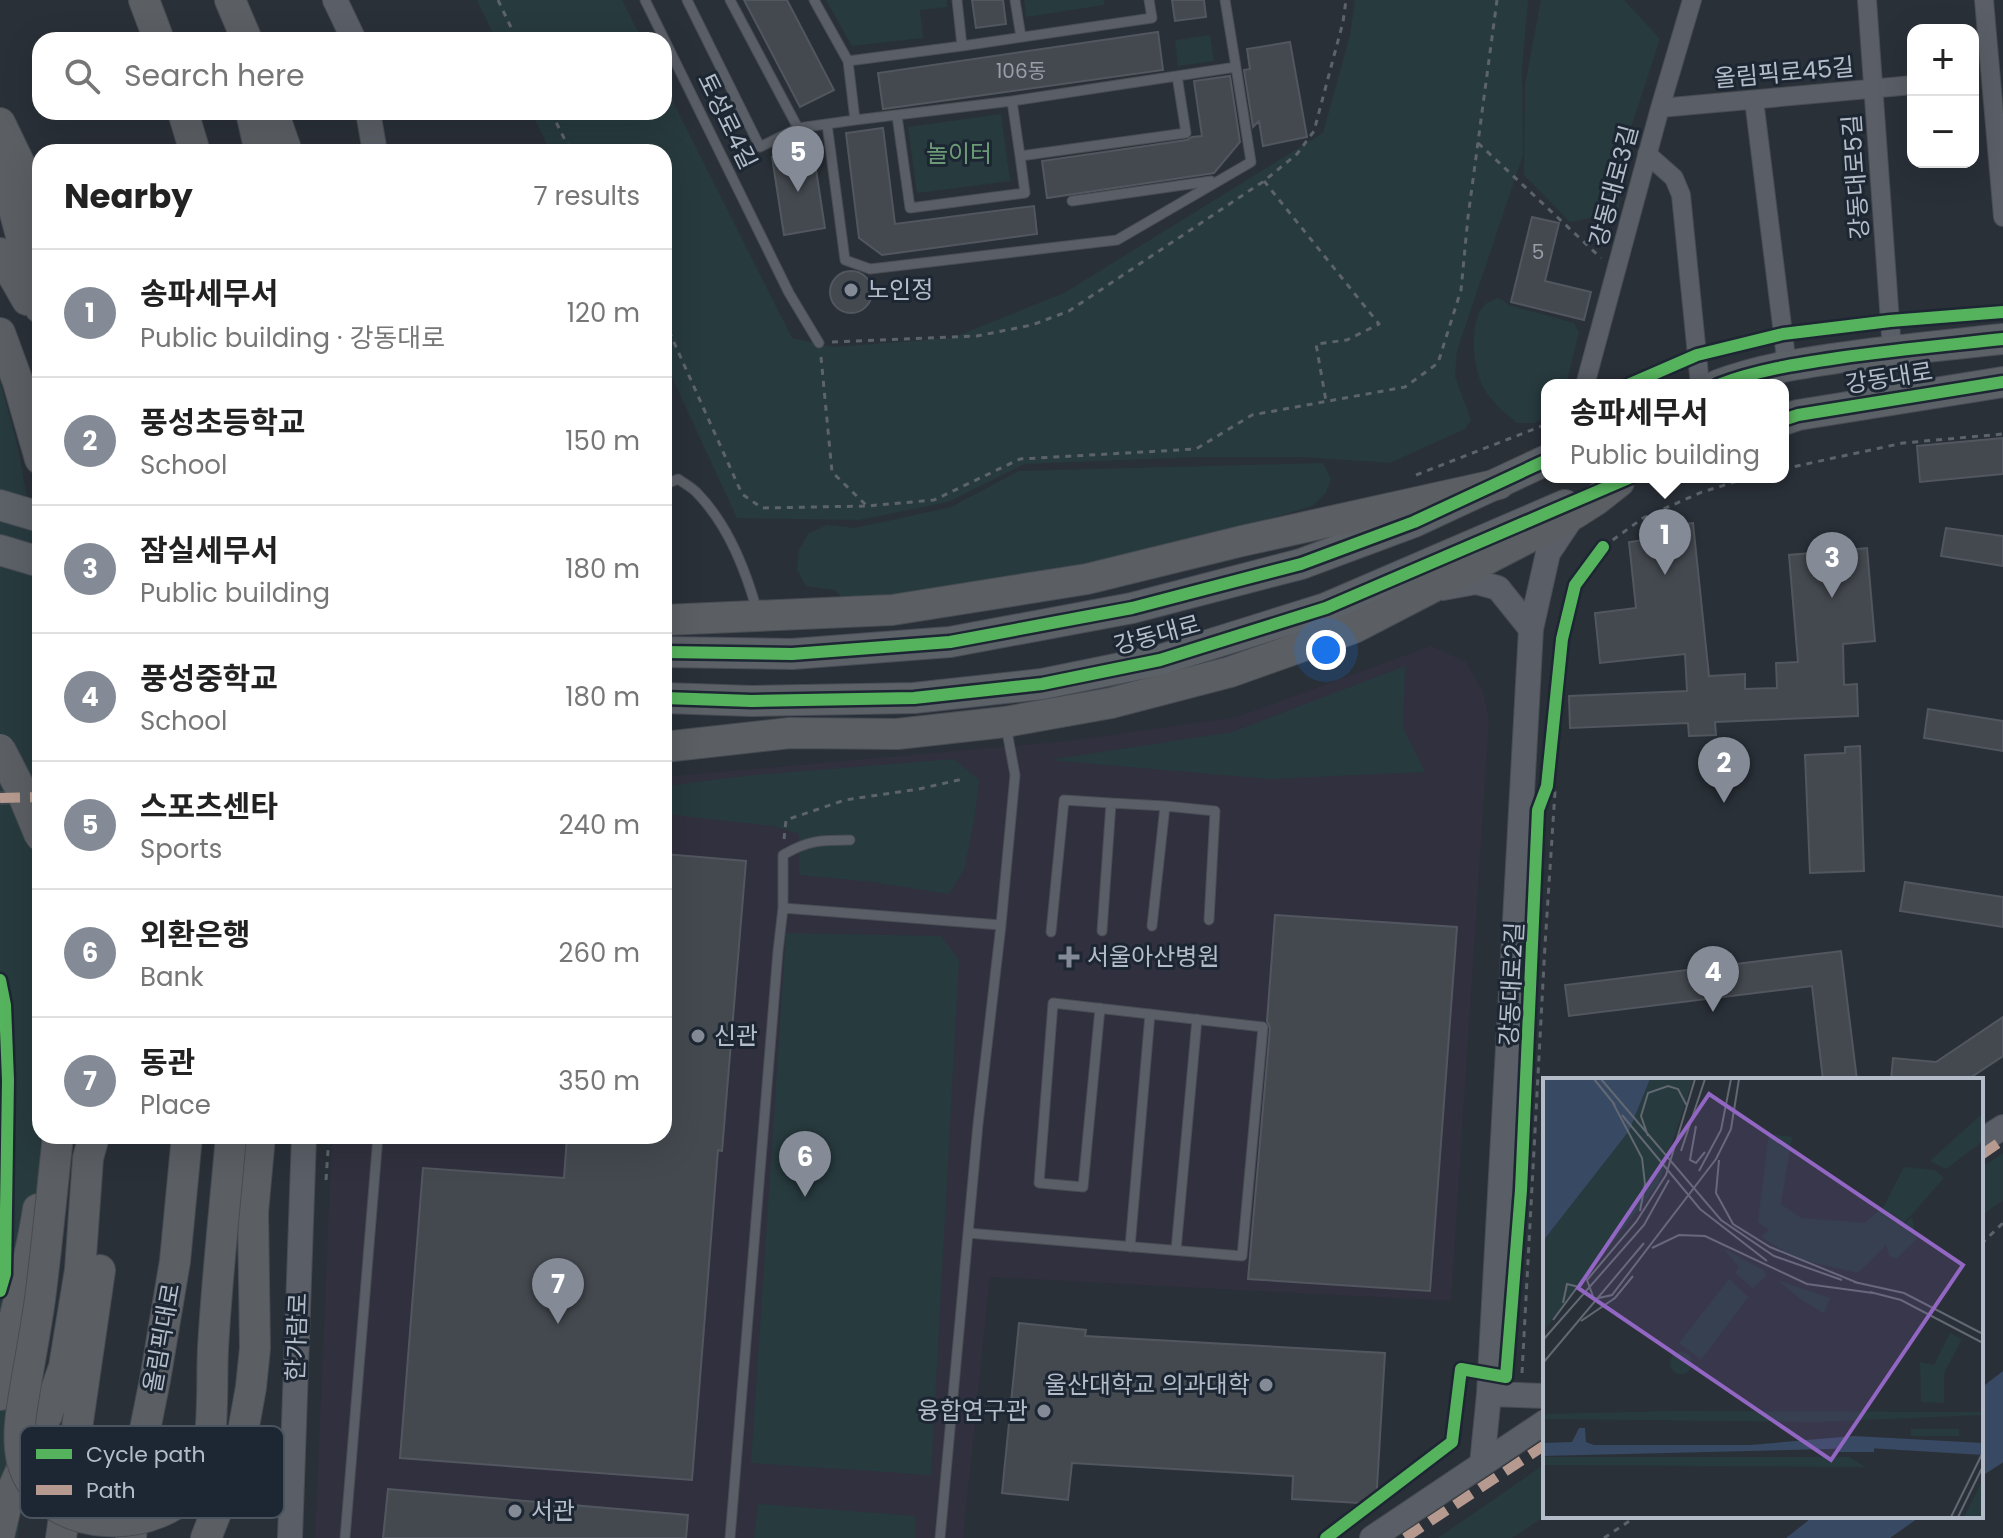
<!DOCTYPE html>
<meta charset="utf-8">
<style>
body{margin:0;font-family:Poppins,"Noto Sans KR",sans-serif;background:#f6f6f6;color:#222}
.controls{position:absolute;right:24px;top:24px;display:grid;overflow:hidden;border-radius:16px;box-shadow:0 8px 32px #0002}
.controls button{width:72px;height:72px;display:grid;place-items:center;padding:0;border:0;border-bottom:2px solid #e0e0e0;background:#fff;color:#222;font:40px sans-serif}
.you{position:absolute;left:1326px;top:650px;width:28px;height:28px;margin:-20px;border:6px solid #fff;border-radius:50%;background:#1a73e8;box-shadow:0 0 0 12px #1a73e833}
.badge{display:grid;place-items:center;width:52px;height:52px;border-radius:50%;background:#848b96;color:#fff;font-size:26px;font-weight:700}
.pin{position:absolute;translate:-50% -66px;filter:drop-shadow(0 2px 4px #0008)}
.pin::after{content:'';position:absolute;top:42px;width:28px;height:24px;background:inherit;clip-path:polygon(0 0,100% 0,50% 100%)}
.popup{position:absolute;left:1541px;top:379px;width:248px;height:104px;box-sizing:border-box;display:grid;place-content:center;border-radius:16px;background:#fff;filter:drop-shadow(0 2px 6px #0005);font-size:26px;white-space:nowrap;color:#767676}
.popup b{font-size:30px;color:#222}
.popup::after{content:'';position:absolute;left:50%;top:100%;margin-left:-16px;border:16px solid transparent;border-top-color:#fff}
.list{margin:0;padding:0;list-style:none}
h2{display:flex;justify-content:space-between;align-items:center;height:104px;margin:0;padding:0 32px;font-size:34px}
h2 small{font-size:26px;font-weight:400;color:#767676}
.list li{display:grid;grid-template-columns:52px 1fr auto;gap:24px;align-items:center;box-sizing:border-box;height:128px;padding:0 32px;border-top:2px solid #e0e0e0}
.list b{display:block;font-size:30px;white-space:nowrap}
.list p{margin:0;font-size:26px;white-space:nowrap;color:#767676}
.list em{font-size:26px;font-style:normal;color:#767676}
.icon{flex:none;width:44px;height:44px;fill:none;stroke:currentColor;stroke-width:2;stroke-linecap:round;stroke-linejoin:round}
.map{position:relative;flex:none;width:2003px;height:1538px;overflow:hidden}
.search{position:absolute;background:#fff;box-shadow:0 8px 32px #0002;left:32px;top:32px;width:640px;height:88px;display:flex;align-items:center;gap:20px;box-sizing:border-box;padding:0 28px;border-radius:24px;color:#767676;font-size:30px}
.panel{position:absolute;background:#fff;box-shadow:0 8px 32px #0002;left:32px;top:144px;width:640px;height:1000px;border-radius:24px}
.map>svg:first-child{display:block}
</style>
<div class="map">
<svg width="2003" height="1538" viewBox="0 0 2003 1538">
<rect width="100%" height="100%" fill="#2a3038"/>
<!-- medical -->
<path fill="#31303e" d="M1431,646L1466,662L1483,691L1489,720L1451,1301L990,1277L963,1538H315L332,1136H664V777L1069,741L1237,717Z"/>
<!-- green -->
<path fill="#273a3e" d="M477,0H622L642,40H496Z
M826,0H947V7L920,10L923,38L852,46Z
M1024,0H1104V5L1026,17Z
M1355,0H1528L1522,70L1523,155L1457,351L1455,376L1471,420L1465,429L1390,463L1302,457H1198L1024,464L948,502L859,520L737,518L664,360V152H551L531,112H664V84L792,338L833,347L952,338L1064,293L1323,133L1350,35Z
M1541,0H1624L1660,39L1621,158L1619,212L1570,222L1524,175L1525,85Z
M1210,35L1214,61L1178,66L1175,40Z
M1001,114L1010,181L917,193L908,127Z
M1497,298L1503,300L1508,305L1574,323L1579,332L1566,385H1547V416L1535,423H1517C1505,413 1491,401 1483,387C1473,367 1469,327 1482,308C1485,303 1491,301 1497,298Z
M0,381L18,448L40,568V1136H50L18,1538H0Z
M1323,463L1331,479L1326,493L1312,506L1084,575L851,604L834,590L806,586L797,570L799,550L808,534L827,525L855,528L951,507L1019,471Z
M1405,666L1403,728L1425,772L1269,779L1049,760L1232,732Z
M954,759L979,780L975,815L964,870L949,894L872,882L799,875V834L774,826L664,814V786L745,776Z
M786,933L941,936L959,960L931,1475L751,1463Z
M2003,1153V1200L1981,1216V1168Z
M1545,1464V1516L1512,1538H1438Z
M758,1504L915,1516V1538H754Z"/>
<!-- water -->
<path fill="#384963" d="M2003,1371V1458L1981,1474V1388Z
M1814,1516H1921L1890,1538H1786Z"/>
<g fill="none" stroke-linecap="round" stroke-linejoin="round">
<!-- stream -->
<path stroke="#384963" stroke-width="6" d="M1981,1473L2003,1459"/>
</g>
<!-- building -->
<path fill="#444950" stroke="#52575f" stroke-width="2" d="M744,0H787L834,90L800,107Z
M972,0H1003L1006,24L976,28Z
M1172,0H1204L1206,17L1175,21Z
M1158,32L1163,70L883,109L878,73Z
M1290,42L1307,137L1263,146L1259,121L1253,127L1244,70L1250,69L1247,49Z
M1230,76L1240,142L1214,173L1047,198L1042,161L1187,140L1192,137L1202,136L1194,81Z
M883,128L895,224L1034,206L1037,234L882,255L859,238L846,133Z
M813,150L825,228L784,235L772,157Z
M1532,217L1559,223L1545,281L1591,292L1584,320L1511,302Z
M830 292a21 21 0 1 1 42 0a21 21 0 1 1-42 0Z
M2003,438V474L1920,482L1917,446Z
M1693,523L1709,676L1745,674V689L1777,688L1776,663L1798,662L1789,555L1867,548L1875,641L1843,644L1844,685L1857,684L1858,716L1715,722L1716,735L1689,736L1688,723L1570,728L1569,696L1687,691L1685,654L1600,663L1595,613L1636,608L1629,542L1645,540L1644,528Z
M1946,528L2003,536V566L1941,556Z
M1928,709L2003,721V751L1924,738Z
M1860,746L1864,871L1810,873L1805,755L1845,753V747Z
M664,854L746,861L722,1151L718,1150L692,1480L400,1458L423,1168L564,1178L567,1136H664Z
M1905,882L2003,897V927L1900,911Z
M1275,915L1457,927L1430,1291L1248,1279L1270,1028L1267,1021Z
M1841,951L1857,1080H1823L1812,986L1569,1016L1565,985Z
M2003,1017V1056L1967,1080H1891L1893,1058L1936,1062Z
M1019,1323L1086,1330L1085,1336L1385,1353L1376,1504L1292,1499L1293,1476L1072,1463L1068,1500L1002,1493Z
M388,1489L688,1515L686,1538H383Z"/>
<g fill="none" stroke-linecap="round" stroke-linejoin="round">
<!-- pedestrian-tunnel -->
<path stroke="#3f454e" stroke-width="14" stroke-dasharray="14 7" stroke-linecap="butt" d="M0,798L28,797"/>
<!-- service casing -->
<g stroke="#484c53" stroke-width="11">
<path id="service" d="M645,0L789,293L819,343
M687,0L760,147L798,128L730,0
M814,0L848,61L962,46L957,0
M1015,0L1021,37
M962,46L1152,18L1149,0
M848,61L855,120L1012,101L1236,67L1225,0
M1012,101L1020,156
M897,116L910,208L1025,193L1020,156L1186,133L1177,76
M827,124L845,260L870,269L1117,240L1251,162L1236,67
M798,128L855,120
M1072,201L1211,181
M664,485L678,479C685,484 693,488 698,494C727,524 746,571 757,611
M1111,803L1165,806
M783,908V855C808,840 822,840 850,840
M1152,926L1165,806L1215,811L1209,920
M1051,932L1064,800L1111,803L1102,931
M968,1233L1242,1256L1263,1027L1053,1003L1039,1183L1083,1187L1100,1008
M1130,1247L1150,1014
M1176,1250L1197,1019
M345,1538L378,1136
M730,1538L778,951L783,908L1001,925
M940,1538L978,1124L1001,925L1015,775L1006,726"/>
</g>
<!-- minor casing -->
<g stroke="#484c53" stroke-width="20">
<path id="minor" d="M1867,0L1892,350
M1984,0L2003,217
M1754,100L1787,366
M1660,108L1913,85
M1647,154L1674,178L1681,195L1700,385
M1585,385L1660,108L1692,0"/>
</g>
<!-- tertiary casing -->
<g stroke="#484c53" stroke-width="26">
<path id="tertiary" d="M335,0L354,40
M368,112L375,152
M1443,588L1476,582L1498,588L1531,629
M1981,1141L2003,1127
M1489,1394L1545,1396
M1482,1464L1489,1394L1531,629L1548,553L1574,514
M290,1538L304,1136
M1372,1538L1545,1422"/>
</g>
<!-- primary casing -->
<g stroke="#484c55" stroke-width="32">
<path id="primary" d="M1718,385C1757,370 1797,364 1838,358C1893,350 1948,345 2003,339
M1783,420L1798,415L2003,382
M0,505L40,517
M0,550L40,562
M664,652L792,654L950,642L1132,608L1301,564L1414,522L1547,460
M664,698L752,701L914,698L1042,684L1160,660L1326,608L1565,505"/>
</g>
<!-- trunk casing -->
<g stroke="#474c53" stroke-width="32">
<path id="trunk" d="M144,0L159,40
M230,0L247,40
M183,112L195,152
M251,112L260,152
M273,112L287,152
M0,123L40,206
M0,156L40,308
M0,253L27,300
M0,333L18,382L40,459
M664,620L892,610L1087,579L1242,541L1499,484
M664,747L790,733L897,734L1005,722L1111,703L1230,672L1354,628L1574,514L1596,500L1619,482
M0,1395C7,1332 29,1272 38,1209
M0,1532L7,1502L39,1430L47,1415L64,1367L80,1270L88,1158L94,1136
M61,1538L100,1270
M131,1538L135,1479L155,1380L175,1261L187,1136
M206,1538L239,1454L251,1387L255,1348L253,1212L260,1136"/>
</g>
<!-- path -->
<path stroke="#5d636a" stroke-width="3" stroke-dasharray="6 6" stroke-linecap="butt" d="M498,0L517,40
M551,112L571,152
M1478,143L1601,258
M1264,181L1379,324L1347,340L1316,344L1326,401
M664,320L742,494L762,508L867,506L934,500L1020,459L1196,449L1252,415L1405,387L1438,363L1461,290L1468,217L1497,0
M1910,320L2003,312
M1803,332L1871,324
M832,342L977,336L1032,325L1069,311L1264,181L1297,154L1314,131L1343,22L1346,0
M1717,350L1764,339
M821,357L832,472L867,506
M1628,385L1679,363
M1783,469L1903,443L2003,434
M1416,475L1547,424
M1603,547L1643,518L1702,492L1751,477
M784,839L786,820L845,800L919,789L963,779
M326,1180L329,1136
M1981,1244L2003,1223
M1522,1373L1545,945L1555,792L1547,786
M1604,1538L1637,1516"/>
<!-- service -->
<use href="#service" stroke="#5a5e66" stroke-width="9"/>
<!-- minor -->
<use href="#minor" stroke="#5a5e66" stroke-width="18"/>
<!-- tertiary -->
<use href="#tertiary" stroke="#5a5e66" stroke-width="24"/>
<!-- primary -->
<use href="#primary" stroke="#5c6168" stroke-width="30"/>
<!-- trunk -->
<use href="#trunk" stroke="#5b5f64" stroke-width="30"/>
<!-- trunk-bridge casing -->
<g stroke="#474c53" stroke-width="32" stroke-linecap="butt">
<path id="trunk-bridge" d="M0,749L21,790L40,836
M58,1136C52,1190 47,1245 40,1299C36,1327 31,1355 26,1383C22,1408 16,1435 22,1461C43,1538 164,1538 199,1480C216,1439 211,1391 213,1348C217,1277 225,1206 231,1136"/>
</g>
<!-- trunk-bridge -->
<use href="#trunk-bridge" stroke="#5b5f64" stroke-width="30"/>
<!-- quiet -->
<path stroke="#b69a8f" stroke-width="10" stroke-dasharray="20 10" stroke-linecap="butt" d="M0,798L40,797
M1981,1155L2003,1140
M1405,1538L1545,1445"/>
<!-- cycleway casing -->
<g stroke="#1d2633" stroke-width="17">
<path id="cycleway" d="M1628,385L1697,355L1783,334L1890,321L2003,312
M1718,385C1757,370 1797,364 1838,358C1893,350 1948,345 2003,339
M1783,420L1798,415L2003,382
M664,652L792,654L950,642L1132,608L1301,564L1414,522L1547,460
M664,698L752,701L914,698L1042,684L1160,660L1326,608L1631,477
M0,980L5,1005L8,1080L5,1274L0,1291
M1326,1538L1452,1442L1461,1369L1506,1377L1521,1190L1538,810L1547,786L1562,639L1575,585L1603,547"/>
</g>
<!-- cycleway -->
<use href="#cycleway" stroke="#56b35d" stroke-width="12"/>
</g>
<!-- markers -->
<g fill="#848b96" stroke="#1d2633" stroke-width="3">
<circle cx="851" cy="290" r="8"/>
<path d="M1065 945h8v8h8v8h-8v8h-8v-8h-8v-8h8z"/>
<circle cx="698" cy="1036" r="8"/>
<circle cx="1266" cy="1385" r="8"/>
<circle cx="1044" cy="1411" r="8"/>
<circle cx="515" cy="1511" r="8"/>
</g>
<g text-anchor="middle" stroke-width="6" stroke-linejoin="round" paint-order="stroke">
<!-- number labels -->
<g font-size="20" fill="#989fab">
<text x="1021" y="78">106동</text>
<text x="1538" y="259">5</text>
</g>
<!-- street labels -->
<g font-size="24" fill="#b4bcc9" stroke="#1d2633">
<text transform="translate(1784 73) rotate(-5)" y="8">올림픽로45길</text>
<text transform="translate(727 121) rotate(64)" y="8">토성로4길</text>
<text transform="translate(1856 177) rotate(-94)" y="8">강동대로5길</text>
<text transform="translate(1614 186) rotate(-75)" y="8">강동대로3길</text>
<text transform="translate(1889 378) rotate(-9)" y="8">강동대로</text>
<text transform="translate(1157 635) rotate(-15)" y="8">강동대로</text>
<text transform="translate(1512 984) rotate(-87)" y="8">강동대로2길</text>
<text transform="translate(297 1337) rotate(-88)" y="8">한가람로</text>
<text transform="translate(162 1338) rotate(-80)" y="8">올림픽대로</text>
</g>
<!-- park labels -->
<g font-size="24" fill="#6b9a76" stroke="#1d2633">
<text x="959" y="162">놀이터</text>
</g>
<!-- poi labels -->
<g font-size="24" fill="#b4bcc9" stroke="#1d2633" text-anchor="start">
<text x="867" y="298">노인정</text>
<text x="1087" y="965">서울아산병원</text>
<text x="714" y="1044">신관</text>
<text x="1250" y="1393" text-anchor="end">울산대학교 의과대학</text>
<text x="1028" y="1419" text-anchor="end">융합연구관</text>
<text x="531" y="1519">서관</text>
</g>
</g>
<!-- overview -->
<g transform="translate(1543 1078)">
<rect width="440" height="440" fill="#2a3038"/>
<path d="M107,1H150L116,105L0,254V163L86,53ZM440,35V63L403,91L387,83ZM226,56L249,59L238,126L258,140L322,145L341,128L361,89L392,92L401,100L355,152L369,139L373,162L353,181L346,178L343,167L315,195L254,181L218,159L226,152L215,144ZM180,170L222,193L223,198L210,210L192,195L196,189ZM186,201L205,219L158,282L136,265ZM234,202L287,220L281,235L260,223ZM407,255L419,261L401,295V325L378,324L377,284L391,287ZM127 285a11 11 0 1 1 22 0a11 11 0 1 1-22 0ZM132,333L440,334V337L273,344L0,341V336ZM368,351H416V358H368ZM0,379H306L323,389L0,387ZM440,401V439H421Z" fill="#273a3e"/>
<path d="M0,1H107L86,53L0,163ZM36,350H42L43,364L51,367H207L311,358L440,365V377L325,370L0,378V365L29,364Z" fill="#384963"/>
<path fill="none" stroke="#384963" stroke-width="4" d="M293,372H331"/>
<path fill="none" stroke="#616872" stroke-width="2" d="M51,1L72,27M58,1L178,142L231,178L299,202M152,1L123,97L93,144L44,202L51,221L69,217L173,81L188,51L196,1M70,25L99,80L102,106L97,133M79,37L157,131L224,183M153,48L147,82L153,85L162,74M105,58L98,38L105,15L125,8L135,11L144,28M138,73L162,1M176,82L173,115L190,146L227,169L315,205M156,93L178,52L188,1M109,170L136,157L162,158L264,206L330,215M311,204L361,215L440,256M327,214L358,222L440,265M20,225L24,206L36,209M10,242L44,196M38,243L72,220L90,198M0,262L101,147L126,102M0,285L101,165M408,439L440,374M415,439L440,388"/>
<path fill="#9266c3" fill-opacity="0.15" stroke="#9266c3" stroke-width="4" d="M166,16L420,187L288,382L35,210Z"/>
<rect width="440" height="440" fill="none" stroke="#b4bcc9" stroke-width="4"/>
</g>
<!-- legend -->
<rect x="20" y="1426" width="264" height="92" rx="12" fill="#1d2633" stroke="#4a5360" stroke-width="2"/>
<rect x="36" y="1449" width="36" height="10" fill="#56b35d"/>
<rect x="36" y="1485" width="36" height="10" fill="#b69a8f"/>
<g font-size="22" fill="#b4bcc9">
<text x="86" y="1462">Cycle path</text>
<text x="86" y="1498">Path</text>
</g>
</svg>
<div class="controls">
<button>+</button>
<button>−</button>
</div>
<div class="you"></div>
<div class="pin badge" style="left:1665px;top:575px">1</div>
<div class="popup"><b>송파세무서</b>Public building</div>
<div class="pin badge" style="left:1724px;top:803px">2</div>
<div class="pin badge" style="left:1832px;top:598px">3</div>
<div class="pin badge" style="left:1713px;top:1012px">4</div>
<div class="pin badge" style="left:798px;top:192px">5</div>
<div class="pin badge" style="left:805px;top:1197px">6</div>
<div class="pin badge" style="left:558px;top:1324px">7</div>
<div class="search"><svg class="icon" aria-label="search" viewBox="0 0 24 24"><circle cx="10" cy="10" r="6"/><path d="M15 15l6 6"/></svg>Search here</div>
<section class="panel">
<h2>Nearby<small>7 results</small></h2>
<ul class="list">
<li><span class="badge">1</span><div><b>송파세무서</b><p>Public building · 강동대로</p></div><em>120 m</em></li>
<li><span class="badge">2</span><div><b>풍성초등학교</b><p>School</p></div><em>150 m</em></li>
<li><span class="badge">3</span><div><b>잠실세무서</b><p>Public building</p></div><em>180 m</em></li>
<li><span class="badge">4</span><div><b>풍성중학교</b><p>School</p></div><em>180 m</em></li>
<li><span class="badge">5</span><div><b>스포츠센타</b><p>Sports</p></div><em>240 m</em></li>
<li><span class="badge">6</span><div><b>외환은행</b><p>Bank</p></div><em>260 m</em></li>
<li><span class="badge">7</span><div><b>동관</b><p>Place</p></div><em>350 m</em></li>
</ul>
</section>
</div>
